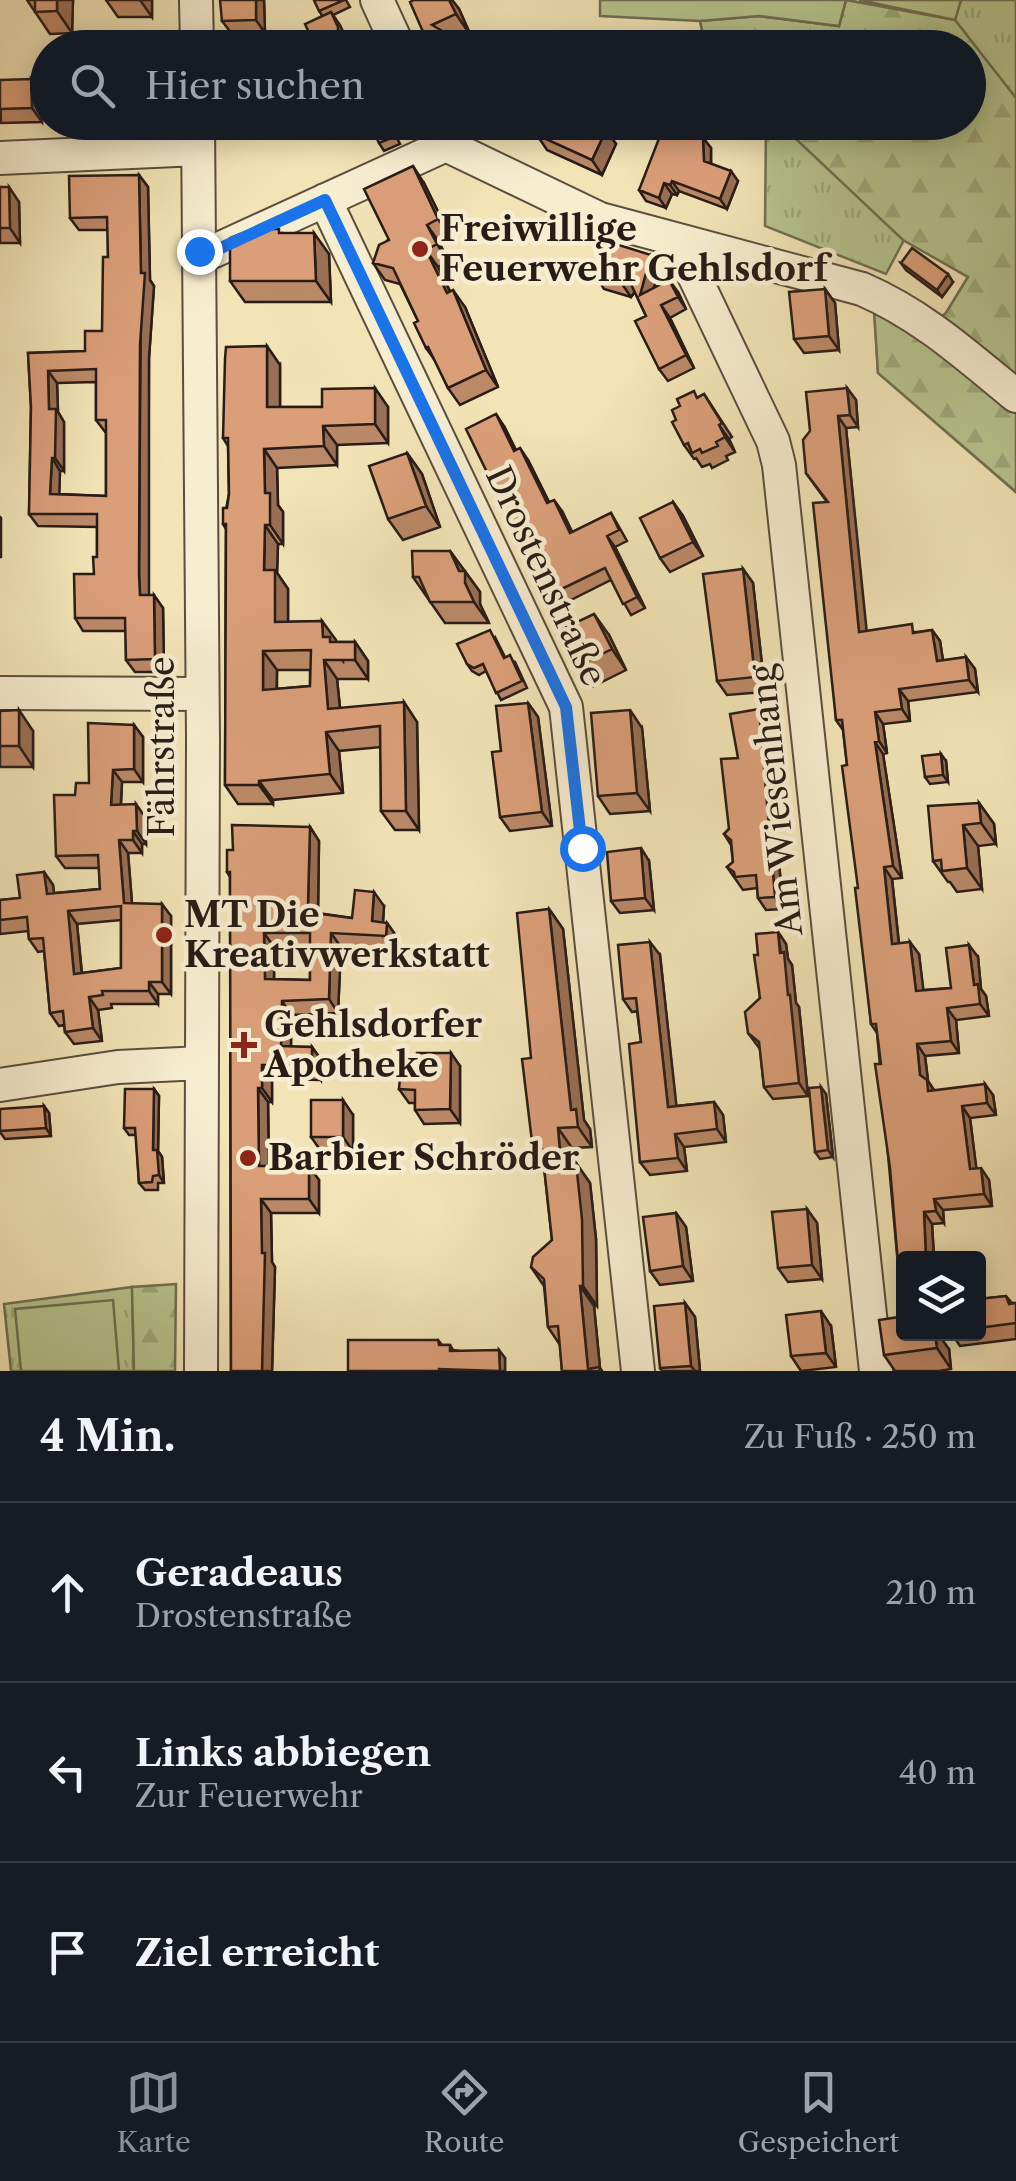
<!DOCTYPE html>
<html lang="de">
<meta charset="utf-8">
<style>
body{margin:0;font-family:"Libre Caslon Text",serif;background:#20242c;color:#f1f3f6}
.controls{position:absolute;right:30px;bottom:30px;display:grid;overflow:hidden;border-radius:10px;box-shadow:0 5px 25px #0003}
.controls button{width:90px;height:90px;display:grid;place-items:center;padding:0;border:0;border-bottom:2px solid #363941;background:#171b24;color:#f1f3f6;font:50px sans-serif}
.stop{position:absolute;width:30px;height:30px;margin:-22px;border:8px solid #1a73e8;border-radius:50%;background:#fff}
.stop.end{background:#1a73e8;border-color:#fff;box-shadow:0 2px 10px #0008}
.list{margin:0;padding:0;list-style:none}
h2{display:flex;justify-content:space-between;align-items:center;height:130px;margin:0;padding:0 40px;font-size:42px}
h2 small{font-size:32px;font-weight:400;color:#9ea1a6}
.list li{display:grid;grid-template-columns:65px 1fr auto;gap:30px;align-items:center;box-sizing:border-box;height:180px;padding:0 40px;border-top:2px solid #363941}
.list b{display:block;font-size:38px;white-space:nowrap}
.list p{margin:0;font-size:32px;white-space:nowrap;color:#9ea1a6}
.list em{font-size:32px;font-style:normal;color:#9ea1a6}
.icon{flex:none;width:55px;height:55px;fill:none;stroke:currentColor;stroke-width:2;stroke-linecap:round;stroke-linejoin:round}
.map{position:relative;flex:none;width:1016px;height:1371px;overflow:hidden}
.search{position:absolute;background:#171b24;box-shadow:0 5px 25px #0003;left:30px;right:30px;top:30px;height:110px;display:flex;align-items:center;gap:25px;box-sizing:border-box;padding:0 35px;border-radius:55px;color:#9ea1a6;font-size:38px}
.sheet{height:670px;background:#171b24}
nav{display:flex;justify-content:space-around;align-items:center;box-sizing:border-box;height:140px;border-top:2px solid #363941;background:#171b24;font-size:28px;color:#9ea1a6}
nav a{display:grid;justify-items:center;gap:5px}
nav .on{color:#8c9099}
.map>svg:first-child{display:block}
</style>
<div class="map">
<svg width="1016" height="1371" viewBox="0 0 1016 1371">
<defs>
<pattern id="grass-tufts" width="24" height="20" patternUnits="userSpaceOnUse" patternTransform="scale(2.5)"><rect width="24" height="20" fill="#b7c590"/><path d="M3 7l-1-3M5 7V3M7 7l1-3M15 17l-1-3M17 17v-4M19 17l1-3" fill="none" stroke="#9da97b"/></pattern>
<pattern id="forest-firs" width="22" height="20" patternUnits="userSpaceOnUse" patternTransform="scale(2.5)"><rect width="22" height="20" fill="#b7c590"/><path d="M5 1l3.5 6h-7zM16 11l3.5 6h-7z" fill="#9da97b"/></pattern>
</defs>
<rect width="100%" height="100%" fill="#f2e4b7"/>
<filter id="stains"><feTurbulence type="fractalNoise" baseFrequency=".002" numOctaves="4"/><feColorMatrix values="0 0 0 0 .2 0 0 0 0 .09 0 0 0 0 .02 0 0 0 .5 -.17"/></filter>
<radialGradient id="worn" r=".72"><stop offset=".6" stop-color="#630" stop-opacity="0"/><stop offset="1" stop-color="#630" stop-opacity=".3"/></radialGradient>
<!-- grass -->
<path fill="url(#grass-tufts)" stroke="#707053" stroke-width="2.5" d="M846,0L955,19L961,0H1016V492L878,373L874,309L918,339L946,313L968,277L904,240L886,274L765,226L766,123L968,122V48L706,47L700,21L839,26Z
M132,1287L134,1371H11L4,1304Z"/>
<!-- forest -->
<path fill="url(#forest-firs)" stroke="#707053" stroke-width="2.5" d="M846,0L955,20L1016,98V492L878,373L874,309L918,339L946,313L968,277L903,240L779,123L968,122V48L706,47L700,21L759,16L839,26Z
M176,1284L175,1371H134L132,1287Z"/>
<!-- garden -->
<path fill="#b7c590" stroke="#707053" stroke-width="2.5" d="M600,0H846L839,26L759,16L700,21L600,16Z
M859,0H961L955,20Z
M113,1300L119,1371H21L15,1309Z"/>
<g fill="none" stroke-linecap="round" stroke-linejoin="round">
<!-- minor casing -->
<g stroke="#5b4e3e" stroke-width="36">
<path id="minor" d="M196,0L197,48
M377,0L399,48
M198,122L203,739L201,1371
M435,122L446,145L600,219L862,289C922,315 966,355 1016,396
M0,158L198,149
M325,200L566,707L638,1371
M678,242L773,441L779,465L876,1371
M199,251L212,252L446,145
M0,693L202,694
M0,1085L118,1067L202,1063"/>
</g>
<!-- minor -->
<use href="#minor" stroke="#f7edd0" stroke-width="32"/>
</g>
<!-- wall -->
<path fill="#bb8968" stroke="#291c16" stroke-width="2.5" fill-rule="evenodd" d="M27,0H73L72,33L50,34Z
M106,0H152V17H118Z
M264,0L265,33L232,34L222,21Z
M314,0H346L350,7L333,15L347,40V48H316L322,16Z
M414,0H452L459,9L471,36L460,41L469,48H419L424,34Z
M0,80L41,94L42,122L1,123Z
M389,122L400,144L384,151L379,143Z
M473,122H506L498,137Z
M606,130L616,144L602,175L547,150L537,135Z
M703,138L711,148V164L738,181L727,209L679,191L677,195L672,194L666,208L646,201L639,190Z
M139,175L148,187L150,280L154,286L149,358L148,586L149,595L163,608L164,672H135L126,660V631H83L75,618L94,574L97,557V527L38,526L29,514L31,407L28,353L85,351L102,331L108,257V230H79L70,218ZM96,382V420L106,433V496L59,494L60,471H64V422L58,412L57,383Z
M424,183L450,236L439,242L448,261L438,267L450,291L465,307L498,387L460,405L448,388L436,362L426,348L418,321L400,284L385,280L373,263Z
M0,187L19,202L20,243H0Z
M282,233L329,254L331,302H245L230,281Z
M651,255L660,267L654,287L678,292L686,309L670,318L694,368L668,381L659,369L646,316L635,292L631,297L604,289L596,276Z
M901,263L953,282L942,297L906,270Z
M825,289L835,303L839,350L804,353L794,339Z
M280,365V407H388V443L337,445V465L277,468L278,505L283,512V544H278L277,573L288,589V622L322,621L336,642H355L368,661V679H337L340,708L417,722L419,830H395L381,811V747L339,751L343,793L273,800V804H238L225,785L226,529L223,524L229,494L228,446L223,438ZM277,670H310V686L277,689Z
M847,388L856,400L858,427L846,428L866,631L917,632L932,630L940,641L943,661L966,657L975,669L978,692L908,701L910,721L883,724L887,753L883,754L902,878L892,879L899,943L919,954L923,990L951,988L978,957L981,989L986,996L989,1016L956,1020L959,1053L925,1056L928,1081L934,1090L993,1095L996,1115L970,1118L976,1168L989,1180L992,1206L943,1210L944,1223L932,1224L934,1258H904V1301L901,1298L877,1033L871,1024L847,765L843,730L836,720L827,502L806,473Z
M704,394L732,437L729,439L735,452L726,456L728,460L712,468L710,464L702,467L696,458L694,459L684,445L676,420L698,397Z
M504,426L516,450L528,460L549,502L562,511L572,532L611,513L627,541L615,547L645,608L631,615L611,580L555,608L547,596Z
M407,453L422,474L440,527L403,540L388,519Z
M673,502L683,516L703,556L670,572L660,558Z
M450,551L480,592V604L489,623H445L413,577Z
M743,569L753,583L765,692L727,695L717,681Z
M609,635L626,670L592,687L577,666Z
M495,637L505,657L515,662L527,688L501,700L486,671L479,675L472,671L467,664Z
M528,703L538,717L552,826L510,831L500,817Z
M0,711L33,731V767H0Z
M767,721L783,909L766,910L758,898L757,888L743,890L727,867L733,862L731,845L724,834L729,829Z
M134,725L143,737V782H122L121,805L145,817L146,844H142V853H128L132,903L171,916V994H158V1004H111L112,1008L98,1010L102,1041L74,1044L65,1032L64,1025L59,1026L50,1013L44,951L38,952L29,939L28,931L0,934V900L20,898L44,872L53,885L54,893L100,889L99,868H65L56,856L75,795L89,783ZM121,920V968L82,973L77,924Z
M642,728L650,811L610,814L598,796Z
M946,761L948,782L930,784L925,777Z
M979,803L994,824L996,844L978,846L982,889L957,892L950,882H948L933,861Z
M310,827L319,841L318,913L352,918L384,906L383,922L387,923L397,937L396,951L341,947L338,1013L291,1015V1047H312L322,1061L321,1080L272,1079V1102H268L269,1166L319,1180V1213H271L272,1262L275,1267L272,1371H231L230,877L227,872ZM274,947H310V980L274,979Z
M649,861L654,910L620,913L611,901Z
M549,909L563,929L584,1120L590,1129L592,1147L572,1148L574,1163H576L590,1183L596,1239L597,1306H594L600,1368L602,1371H562L560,1345L548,1327L544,1286L531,1267L552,1240L544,1166L533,1150L531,1058Z
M778,932L786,944L788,959L792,965L796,1003L799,1007L808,1096L773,1099L764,1087L760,1049L748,1033L760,998L758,955Z
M660,955L676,1106L714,1102L723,1115L726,1142L684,1147L687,1171L650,1175L640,1162L641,1042L637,1011L632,1012L623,999Z
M460,1066V1123L424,1124L415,1110V1103H409L399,1089L417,1068Z
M154,1089L159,1096L158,1151L162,1157L164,1183H158V1190H145L139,1183L136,1135H129L124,1128Z
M826,1094L833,1157L820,1159L815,1152Z
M44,1106L49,1113L51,1136L5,1139L0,1132Z
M353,1115V1151H321L311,1137Z
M807,1209L817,1223L822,1279L788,1282L778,1268Z
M676,1213L686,1227L693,1281L660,1285L650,1271Z
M1006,1296L1012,1303H1016V1339L960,1346L952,1334H978V1299Z
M685,1303L695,1317L700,1371H662L660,1368Z
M899,1317L904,1324V1334L949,1349L951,1369L939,1371H895L884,1355Z
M831,1326L836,1367L801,1371L791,1356Z
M438,1340L442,1345H450L453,1350L505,1358V1371H348Z"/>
<!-- shaded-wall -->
<path fill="#996f55" stroke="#291c16" stroke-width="2.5" d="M57,0H73L72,33L57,11Z
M140,0H152V17Z
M256,0H264L265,33L256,20Z
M449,0H452L459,9L471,36L456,14Z
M331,12L340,25L347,40V48H338Z
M555,36L560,43L558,48H551Z
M31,79L41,94L42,122L32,108Z
M488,122H506L498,137Z
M606,130L616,144L602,175L592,160Z
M703,138L711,148V171L704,161Z
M413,166L424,183L450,236L438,219Z
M731,171L738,181L727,209L720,199Z
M139,175L148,187L150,280L154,286L149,358V608L140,595L139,574L141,273Z
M672,181L679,191L677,195L670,185Z
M664,183L672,194L666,208L659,198Z
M9,187L19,202L20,243L10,228Z
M427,225L439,242L448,261L437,244Z
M314,233L329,254L331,302L316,281Z
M426,250L438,267L459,310L447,293Z
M651,255L660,267L648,307L640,295Z
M948,274L953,282L942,297L937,290Z
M628,278L636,290L631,297L622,284Z
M669,280L678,292L686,309L678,297Z
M825,289L835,303L839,350L829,336Z
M453,290L465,307L498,387L486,370Z
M661,305L670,318L694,368L686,355Z
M267,346L280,365V426L267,407Z
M48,371L57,383L58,412L64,422V471L55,458L49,409Z
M375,388L388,407V443L375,424Z
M847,388L856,400L858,427L850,415Z
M496,414L504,426L522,463L514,451Z
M838,416L846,428L868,644L859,632Z
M719,425L729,439L735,452L725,437Z
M323,426L337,445V465L324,446Z
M520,448L528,460L555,514L547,503Z
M264,449L277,468L278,505L283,512V544L270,525L265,493Z
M407,453L422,474L440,527L426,506Z
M52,458L60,471L59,506L50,494Z
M554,500L562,511L578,544L570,533Z
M673,502L683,516L703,556L693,542Z
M0,517L1,518V558L0,556Z
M265,525L278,544L277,573L288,589V641L275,622L264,570Z
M607,536L615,547L645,608L637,597Z
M450,551L480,592V604L489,623L474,602Z
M743,569L753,583L765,692L755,677Z
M154,595L163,608L164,672L155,659Z
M594,614L609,635L626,670L612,649Z
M322,621L336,640V646L343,656V661L323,637Z
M932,630L940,641L945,673L937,661Z
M355,642L368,661V679L355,660Z
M263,651L277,670L276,709L263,690Z
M966,657L975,669L978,692L969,680Z
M324,660L337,679L342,728L328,709Z
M899,689L908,701L910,721L902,709Z
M404,702L417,722L419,830L406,811Z
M528,703L538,717L552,826L542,812Z
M759,709L767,721L783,909L775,897Z
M19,710L33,731V767L19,746Z
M630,710L642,728L650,811L637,793Z
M875,712L883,724L887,753L879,741Z
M134,725L143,737V782L134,769Z
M326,732L339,751L343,793L330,774Z
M875,742L883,754L902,878L893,866Z
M941,754L946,761L948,782L943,775Z
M113,770L122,782L120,818L111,805Z
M259,781L273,800V804L259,785Z
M979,803L994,824L996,844L981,823Z
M136,804L145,817L146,844L137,831Z
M963,825L978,846L982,889L967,868Z
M310,827L319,841L318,913L323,919V927L308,905Z
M133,831L142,844V853L133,840Z
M119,840L128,853L133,916L124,903Z
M641,848L649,861L654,910L645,898Z
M884,867L892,879L900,955L892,944Z
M44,872L53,885L56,907L47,894Z
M374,892L384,906L382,935L372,921Z
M162,904L171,916V994L162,982Z
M549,909L563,929L584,1120L590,1129L592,1147L578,1127L571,1110Z
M68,911L77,924L83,987L74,974Z
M387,923L397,937L396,951L386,936Z
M778,932L786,944L788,959L792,965L796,1003L799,1007L808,1096L799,1083Z
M264,933L274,947V993L265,979Z
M331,933L341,947L338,1013L329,999Z
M650,942L660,955L678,1120L668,1107Z
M910,942L919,954L925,1003L916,991Z
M969,945L978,957L981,989L986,996L989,1016L980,1004L974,985Z
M149,982L158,994V1004L149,991Z
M89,997L98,1010L102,1041L93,1028Z
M282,1001L291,1015V1061L281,1046Z
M947,1008L956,1020L959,1053L951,1041Z
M917,1044L925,1056L928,1081L935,1092L928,1091L920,1075Z
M312,1047L322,1061L321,1080L312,1065Z
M451,1053L460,1066V1123L450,1109Z
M262,1065L272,1079V1102L262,1088Z
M985,1084L993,1095L996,1115L987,1103Z
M821,1087L826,1094L833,1157L828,1150Z
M258,1088L268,1102L269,1180L259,1166Z
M154,1089L159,1096L158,1151L162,1157L164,1183L159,1175L153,1150Z
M343,1100L353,1115V1151L343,1137Z
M714,1102L723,1115L726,1142L717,1129Z
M44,1106L49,1113L51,1136L46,1128Z
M962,1106L970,1118L978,1181L970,1169Z
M558,1128L572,1148L575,1184L561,1164Z
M675,1134L684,1147L687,1171L678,1158Z
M576,1163L590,1183L596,1239L597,1306L583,1286Z
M309,1166L319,1180V1213L309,1199Z
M981,1168L989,1180L992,1206L984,1194Z
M261,1199L271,1213L272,1262L275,1267L272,1371H262Z
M934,1199L943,1210L944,1223L936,1211Z
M807,1209L817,1223L822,1279L812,1265Z
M924,1212L932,1224L934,1258H926Z
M676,1213L686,1227L693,1281L683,1266Z
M580,1286L594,1306L600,1368L602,1371H589L588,1369Z
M685,1303L695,1317L700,1371H695L691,1366Z
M821,1311L831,1326L836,1367L826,1353Z
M935,1334H938L949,1349L951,1369L937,1348Z
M499,1350L505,1358V1371H500Z"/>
<!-- building -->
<path fill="#da9f79" stroke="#291c16" stroke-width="2.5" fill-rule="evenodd" d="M35,0H57V11L35,12Z
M220,0H256V20L222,21Z
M314,0H344L319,11Z
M414,0H449L456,14L432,25L468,46L467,48H419L415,38L424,34L410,2Z
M331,12L338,27V48H316L305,24Z
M547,33L555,36L551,48H539Z
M31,79L32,108L0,109V80Z
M380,122H388L394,137L379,143L371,126Z
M543,122H590L606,130L592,160L537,135Z
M665,123L703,138L704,161L731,171L720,199L672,181L670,185L664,183L659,198L639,190Z
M413,166L438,219L427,225L437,244L426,250L447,293L453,290L486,370L448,388L428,347L426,348L414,323L418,321L393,268L373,263L379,245L389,240L364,189Z
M139,175L141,273H145L140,345L139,574L140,595H154L155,659L126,660L125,618H75L74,574H94L93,557H97V514H29L31,407L28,353L85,351V331H102L103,257H108L107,217L70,218L69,176ZM96,369V420H106V496L50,494L52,458H55L56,409H49L48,371Z
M0,187H9L10,228H0Z
M261,229H279V233H314L316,281H230V238L240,234H261Z
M606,241L651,255L640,295L669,280L678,297L661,305L686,355L659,369L635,321L646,316L628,278L622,284L596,276Z
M912,248L948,274L937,290L901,263Z
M825,289L829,336L794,339L789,292Z
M267,346V407H322V389L375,388V424L323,426L324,446L264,449L265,493H270V525H265L264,570H275V622L322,621L323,637H330V642H355V660H324L328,709L404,702L406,811H381L380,726L326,732L330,774L259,781V785H225L226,524H223V508H227L229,494L228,438H223L225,359L226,347ZM311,650L310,686L263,690V651Z
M847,388L850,415L838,416L859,632L912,624L913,633L932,630L937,661L966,657L969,680L899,689L902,709L875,712L879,741L875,742L893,866L884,867L892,944L910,942L916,991L951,988L946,948L969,945L974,985L978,984L980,1004L947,1008L951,1041L917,1044L920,1075L927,1080L928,1091L985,1084L987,1103L962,1106L970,1169L981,1168L984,1194L934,1199L936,1211L924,1212L926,1258H904V1298H901L890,1168L875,1064H881L876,1024H871L855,888H858L842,766L847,765L842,720H836L813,503L828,502L806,473L803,440L810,431L806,392Z
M694,391L697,398L704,394L722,423L719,425L725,437L716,442L718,446L702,453L700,449L692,453L688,443L684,445L672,422L676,420L672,410L680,406L677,399Z
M496,414L514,451L520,448L547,503L554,500L570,533L611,513L619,530L607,536L637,597L623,604L605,568L547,596L466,429Z
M407,453L426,506L388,519L369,466Z
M673,502L693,542L660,558L640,518Z
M412,551H450L459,571H465V583L474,602H430L419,577H413Z
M743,569L755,677L717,681L703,574Z
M594,614L612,649L577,666L560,630Z
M490,630L504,658L510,655L522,681L496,693L483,664L474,668L467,664L457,644Z
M528,703L542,812L500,817L492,752L501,751L496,706Z
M759,709L775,897L758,898L756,875L735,877L734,872L727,867L733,862L731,840L724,834L729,829L721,759L738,758L730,714Z
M19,710V746H0V711Z
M630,710L637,793L598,796L591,713Z
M88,723L134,725V769L113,770L111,805L136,804L137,831H133V840H119L124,903L162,904V982H149V991H102L103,995L89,997L93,1028L65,1032L63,1011L50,1013L43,938L29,939L27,917L0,920V900L20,898L17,875L44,872L47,894L100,889L98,855L56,856L54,795H75L76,783H89ZM121,906V968L74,974L68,911Z
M941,754L943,775L925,777L922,756Z
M979,803L981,823L963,825L967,868L942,871L941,860L933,861L928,806Z
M232,825L310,827L308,905H313V913L352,918L355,890L374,892L372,921L387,923L386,936L331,933L329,999L282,1001L281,1046L312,1047V1065H262V1088H258L259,1166H309V1199H261L262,1253H265L262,1371H231L230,872H227V850H233ZM264,933H310V980L265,979Z
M641,848L645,898L611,901L607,852Z
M549,909L571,1110L576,1109L578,1127L558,1128L561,1164L576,1163L582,1219L583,1286H580L588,1369L599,1367L600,1371H562L558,1326L548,1327L544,1279L531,1267L533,1257L552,1240L542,1149L533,1150L522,1059L531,1058L517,913Z
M778,932L780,953L784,952L788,995H790L799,1083L764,1087L759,1042L748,1033L745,1012L760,998L754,955H758L756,934Z
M650,942L668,1107L714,1102L717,1129L675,1134L678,1158L640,1162L629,1044L641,1042L636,998L623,999L618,945Z
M417,1053H451L450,1109L415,1110V1090L399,1089L401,1067L417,1068Z
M821,1087L828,1150L815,1152L809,1088Z
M125,1089H154L153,1150H157L159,1175L153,1176L152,1182L139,1183L135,1128H124Z
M311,1100H343V1137H311Z
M44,1106L46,1128L0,1131V1109Z
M807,1209L812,1265L778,1268L772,1212Z
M676,1213L683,1266L650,1271L643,1217Z
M1006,1296L1009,1304L1016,1303V1323L978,1328V1299Z
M685,1303L691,1366L660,1368L654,1306Z
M821,1311L826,1353L791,1356L786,1315Z
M899,1317L901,1332L935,1334L937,1348L884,1355L879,1320Z
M348,1340H438L439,1345H450V1351L499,1350L500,1371L439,1369V1371H348Z"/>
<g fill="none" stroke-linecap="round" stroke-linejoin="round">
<!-- route -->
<path stroke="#1a73e8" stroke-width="12" d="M199,251L212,252L325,200L566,707L582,848"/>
</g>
<!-- markers -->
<g fill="#8f2418" stroke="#f7edd0" stroke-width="4">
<circle cx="420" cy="249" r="10"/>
<circle cx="164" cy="935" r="10"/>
<path d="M239 1030h10v10h10v10h-10v10h-10v-10h-10v-10h10z"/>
<circle cx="248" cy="1158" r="10"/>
</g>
<g text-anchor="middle" stroke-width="9" stroke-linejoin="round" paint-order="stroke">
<!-- poi labels -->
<g font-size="35" font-weight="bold" fill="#291c16" stroke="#f7edd0" text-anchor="start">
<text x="440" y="241">Freiwillige<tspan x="440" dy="40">Feuerwehr Gehlsdorf</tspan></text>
<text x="184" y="927">MT Die<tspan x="184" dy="40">Kreativwerkstatt</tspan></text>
<text x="264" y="1037">Gehlsdorfer<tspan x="264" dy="40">Apotheke</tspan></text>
<text x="268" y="1170">Barbier Schröder</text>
</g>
<!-- street labels -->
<g font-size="35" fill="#291c16" stroke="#f7edd0">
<text transform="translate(546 576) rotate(65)" y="12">Drostenstraße</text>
<text transform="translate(162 747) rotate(-90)" y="12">Fährstraße</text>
<text transform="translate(776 800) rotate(-96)" y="12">Am Wiesenhang</text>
</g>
</g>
<rect width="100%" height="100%" filter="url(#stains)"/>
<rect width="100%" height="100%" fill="url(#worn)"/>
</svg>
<div class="controls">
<button><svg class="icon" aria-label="layers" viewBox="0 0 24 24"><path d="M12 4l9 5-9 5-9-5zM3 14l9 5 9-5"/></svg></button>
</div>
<div class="stop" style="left:582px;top:848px"></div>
<div class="stop end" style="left:199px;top:251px"></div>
<div class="search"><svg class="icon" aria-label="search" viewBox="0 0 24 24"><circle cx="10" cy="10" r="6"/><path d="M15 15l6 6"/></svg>Hier suchen</div>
</div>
<section class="sheet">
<h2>4 Min.<small>Zu Fuß · 250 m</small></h2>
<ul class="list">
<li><svg class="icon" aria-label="ahead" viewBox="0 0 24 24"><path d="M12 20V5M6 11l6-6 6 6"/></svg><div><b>Geradeaus</b><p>Drostenstraße</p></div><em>210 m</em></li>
<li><svg class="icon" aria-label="left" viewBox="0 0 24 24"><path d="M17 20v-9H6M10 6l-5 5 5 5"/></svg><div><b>Links abbiegen</b><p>Zur Feuerwehr</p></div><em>40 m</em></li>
<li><svg class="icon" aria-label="arrive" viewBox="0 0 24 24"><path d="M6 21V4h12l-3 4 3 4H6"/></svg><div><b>Ziel erreicht</b></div></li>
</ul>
</section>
<nav>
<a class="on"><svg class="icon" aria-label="map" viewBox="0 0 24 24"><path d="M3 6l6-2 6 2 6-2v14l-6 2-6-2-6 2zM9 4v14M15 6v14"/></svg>Karte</a>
<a><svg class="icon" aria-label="directions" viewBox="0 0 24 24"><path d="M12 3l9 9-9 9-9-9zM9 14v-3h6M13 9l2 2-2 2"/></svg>Route</a>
<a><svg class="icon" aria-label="saved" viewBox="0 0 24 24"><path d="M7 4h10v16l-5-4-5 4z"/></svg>Gespeichert</a>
</nav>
